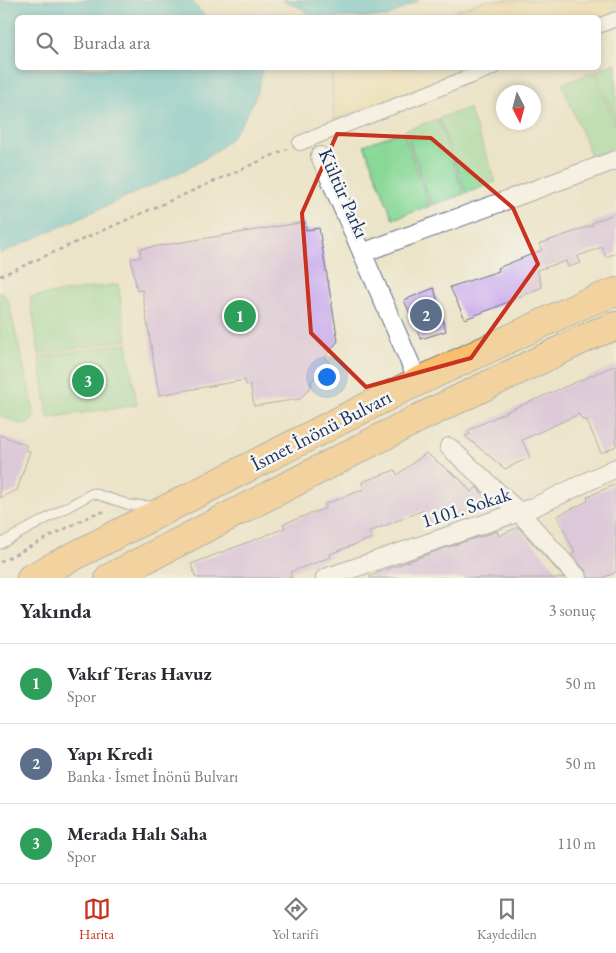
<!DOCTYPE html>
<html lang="tr">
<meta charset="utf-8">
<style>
body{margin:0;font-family:"EB Garamond",serif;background:#f2f2f3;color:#2b2b33}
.compass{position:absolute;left:496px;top:85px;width:45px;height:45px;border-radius:50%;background:#fff;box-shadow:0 2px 8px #0003;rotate:174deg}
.you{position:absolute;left:326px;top:376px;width:18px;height:18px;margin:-12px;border:4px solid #fff;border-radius:50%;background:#1a73e8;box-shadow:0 0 0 8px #1a73e833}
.badge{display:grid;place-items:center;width:32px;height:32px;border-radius:50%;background:#c8321e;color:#fff;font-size:16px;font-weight:700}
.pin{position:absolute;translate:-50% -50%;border:2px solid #fff;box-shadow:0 1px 5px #0006}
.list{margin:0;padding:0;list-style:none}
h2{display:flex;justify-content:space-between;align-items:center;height:65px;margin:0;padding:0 20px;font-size:21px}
h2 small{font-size:16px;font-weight:400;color:#7c7c81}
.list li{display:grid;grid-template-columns:32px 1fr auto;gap:15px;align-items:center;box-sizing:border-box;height:80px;padding:0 20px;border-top:1px solid #e1e1e2}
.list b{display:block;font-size:19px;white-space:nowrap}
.list p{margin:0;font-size:16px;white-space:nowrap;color:#7c7c81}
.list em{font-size:16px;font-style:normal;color:#7c7c81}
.icon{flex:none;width:28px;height:28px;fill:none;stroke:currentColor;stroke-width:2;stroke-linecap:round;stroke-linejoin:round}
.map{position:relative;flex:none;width:616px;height:578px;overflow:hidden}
.search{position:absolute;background:#fff;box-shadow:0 2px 8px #0003;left:15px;right:15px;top:15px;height:55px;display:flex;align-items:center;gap:12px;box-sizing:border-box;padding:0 18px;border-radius:8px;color:#7c7c81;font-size:19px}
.sheet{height:305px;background:#fff}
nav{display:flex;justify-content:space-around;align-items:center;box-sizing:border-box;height:70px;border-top:1px solid #e1e1e2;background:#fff;font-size:14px;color:#7c7c81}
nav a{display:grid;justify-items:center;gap:2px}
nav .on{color:#c8321e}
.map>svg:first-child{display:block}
</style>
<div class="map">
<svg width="616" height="578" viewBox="0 0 616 578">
<rect width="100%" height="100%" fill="#f6f6f2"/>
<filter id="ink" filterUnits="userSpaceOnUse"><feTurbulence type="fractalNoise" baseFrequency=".02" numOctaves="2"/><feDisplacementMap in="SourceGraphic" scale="10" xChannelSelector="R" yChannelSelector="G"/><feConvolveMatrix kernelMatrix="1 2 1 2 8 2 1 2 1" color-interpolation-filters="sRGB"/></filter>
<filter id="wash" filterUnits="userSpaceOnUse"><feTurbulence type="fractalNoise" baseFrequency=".0096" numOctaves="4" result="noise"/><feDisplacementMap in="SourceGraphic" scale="20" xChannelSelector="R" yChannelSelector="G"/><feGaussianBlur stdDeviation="1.12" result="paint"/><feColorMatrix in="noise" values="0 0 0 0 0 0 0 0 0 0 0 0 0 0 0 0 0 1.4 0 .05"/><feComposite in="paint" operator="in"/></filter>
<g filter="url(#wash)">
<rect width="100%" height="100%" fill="#ece4c8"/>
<!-- green -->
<path fill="#89d897" stroke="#52847a" d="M616,63V122L596,71Z
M594,72L616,127V146L591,156L562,84Z
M469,108L496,182L466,193L439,118Z
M438,119L464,194L432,205L405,130Z
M403,131L430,206L393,219L364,145Z
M118,284L127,340L39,354L30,297Z
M0,292L4,294L8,300L34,411L33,419L27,424H20L0,416Z
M127,343L137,405L48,418L39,357Z"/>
<!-- sand -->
<path fill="#eeda9e" stroke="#84847e" d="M487,0H616V14L599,21L598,18H436Z
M331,68H474L334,120Z"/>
<!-- water -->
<path fill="#55c1cf" stroke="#387896" d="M0,0H196L193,3L206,17L18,18V68H262C262,93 239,134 219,149C192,169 159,182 128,196C85,215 43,235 0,254Z
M282,0H419L387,17L310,18L305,10Z"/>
<g id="blocks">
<!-- building -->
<path fill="#c8a7eb" d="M616,213V253L606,257L602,247L578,256L581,263L568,267L566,261L537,270L542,287L494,308L465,319L450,287L499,271L498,268L542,250L539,244L593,225L592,223Z
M305,222L306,230L319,228L338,341L324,358L329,362L310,383L312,385L300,399L254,406L250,384L246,385L245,380L159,395L142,290L137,291L131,259L141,257L140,249Z
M434,288L446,331L421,339L404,300Z
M616,365V446L601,453L586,419L583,421L579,414L522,440L530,457L505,469L465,436L470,434L467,431L508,411Z
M0,435L26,445V450L30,451L17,490L0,498Z
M426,453L461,480L471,492L477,487L487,500L474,510L433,522L424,510L369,532L372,538L330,554L331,557L290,572L292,578H196L191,564L285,528L283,524L326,508L325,504L364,489L362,482L395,470L397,475Z
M616,484V572L603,578H588L586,571L571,554L575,552L557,516L588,501L587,497Z
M518,527L564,578H370V576L436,551L497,531L499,536Z"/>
</g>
</g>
<g filter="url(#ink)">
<use href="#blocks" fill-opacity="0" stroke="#646e83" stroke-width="1"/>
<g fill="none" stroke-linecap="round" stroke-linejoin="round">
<!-- service casing -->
<g stroke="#646e83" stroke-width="11">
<path id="service" d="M0,544L93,493L130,505L154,506"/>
</g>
<!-- pedestrian casing -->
<g stroke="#646e83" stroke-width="16">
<path id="pedestrian" d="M598,26L616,19
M300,143L492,68"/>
</g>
<!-- minor casing -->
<g stroke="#646e83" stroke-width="20">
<path id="minor" d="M320,156L418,381
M362,253L616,160
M449,447L519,512L578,578
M325,578L534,507L616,468"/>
</g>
<!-- primary casing -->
<g stroke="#646e83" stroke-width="30">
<path id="primary" d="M31,578L400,390L586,303L616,292
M109,578L417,419L596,333L616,326"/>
</g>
<!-- path -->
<path stroke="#646e83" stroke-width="2.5" stroke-dasharray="4 4" stroke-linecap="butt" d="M0,276L287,149
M0,562L94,514L107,511"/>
<!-- service -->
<use href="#service" stroke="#fff" stroke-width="9"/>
<!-- pedestrian -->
<use href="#pedestrian" stroke="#fff" stroke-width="14"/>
<!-- minor -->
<use href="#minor" stroke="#fff" stroke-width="18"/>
<!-- primary -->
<use href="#primary" stroke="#f9bf6d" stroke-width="28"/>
</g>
</g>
<!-- marked area -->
<path d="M0 0H616V578H0ZM337,134L431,138L513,208L538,264L471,358L366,387L311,333L302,213Z" fill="#ece4c8" fill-opacity=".55" fill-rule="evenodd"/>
<path fill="none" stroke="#c8321e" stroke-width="4" stroke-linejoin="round" d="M337,134L431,138L513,208L538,264L471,358L366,387L311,333L302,213Z"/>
<g text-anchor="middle" stroke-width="5" stroke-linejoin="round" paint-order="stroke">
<!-- street labels -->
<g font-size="20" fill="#1b2f5e" stroke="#f6f6f2">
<text transform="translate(344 193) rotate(66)" y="7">Kültür Parkı</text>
<text transform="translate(321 430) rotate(-27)" y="7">İsmet İnönü Bulvarı</text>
<text transform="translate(466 507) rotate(-18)" y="7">1101. Sokak</text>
</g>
</g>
</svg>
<svg class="compass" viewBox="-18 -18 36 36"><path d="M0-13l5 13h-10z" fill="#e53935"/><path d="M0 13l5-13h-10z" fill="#7c7c81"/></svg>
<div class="you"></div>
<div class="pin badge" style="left:240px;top:316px;background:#2e9e5b">1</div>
<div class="pin badge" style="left:426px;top:315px;background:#5c6f8a">2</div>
<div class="pin badge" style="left:88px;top:381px;background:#2e9e5b">3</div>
<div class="search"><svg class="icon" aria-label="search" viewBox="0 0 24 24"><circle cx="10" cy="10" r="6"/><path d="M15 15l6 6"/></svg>Burada ara</div>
</div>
<section class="sheet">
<h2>Yakında<small>3 sonuç</small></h2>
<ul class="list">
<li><span class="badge" style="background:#2e9e5b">1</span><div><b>Vakıf Teras Havuz</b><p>Spor</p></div><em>50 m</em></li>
<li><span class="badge" style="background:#5c6f8a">2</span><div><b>Yapı Kredi</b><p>Banka · İsmet İnönü Bulvarı</p></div><em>50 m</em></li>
<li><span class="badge" style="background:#2e9e5b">3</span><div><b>Merada Halı Saha</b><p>Spor</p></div><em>110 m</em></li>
</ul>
</section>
<nav>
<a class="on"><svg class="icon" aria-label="map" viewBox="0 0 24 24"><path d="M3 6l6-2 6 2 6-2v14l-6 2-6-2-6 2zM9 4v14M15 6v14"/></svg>Harita</a>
<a><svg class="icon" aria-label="directions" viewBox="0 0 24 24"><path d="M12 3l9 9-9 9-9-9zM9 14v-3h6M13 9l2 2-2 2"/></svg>Yol tarifi</a>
<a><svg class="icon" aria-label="saved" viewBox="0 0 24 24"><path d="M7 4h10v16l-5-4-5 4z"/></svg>Kaydedilen</a>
</nav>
